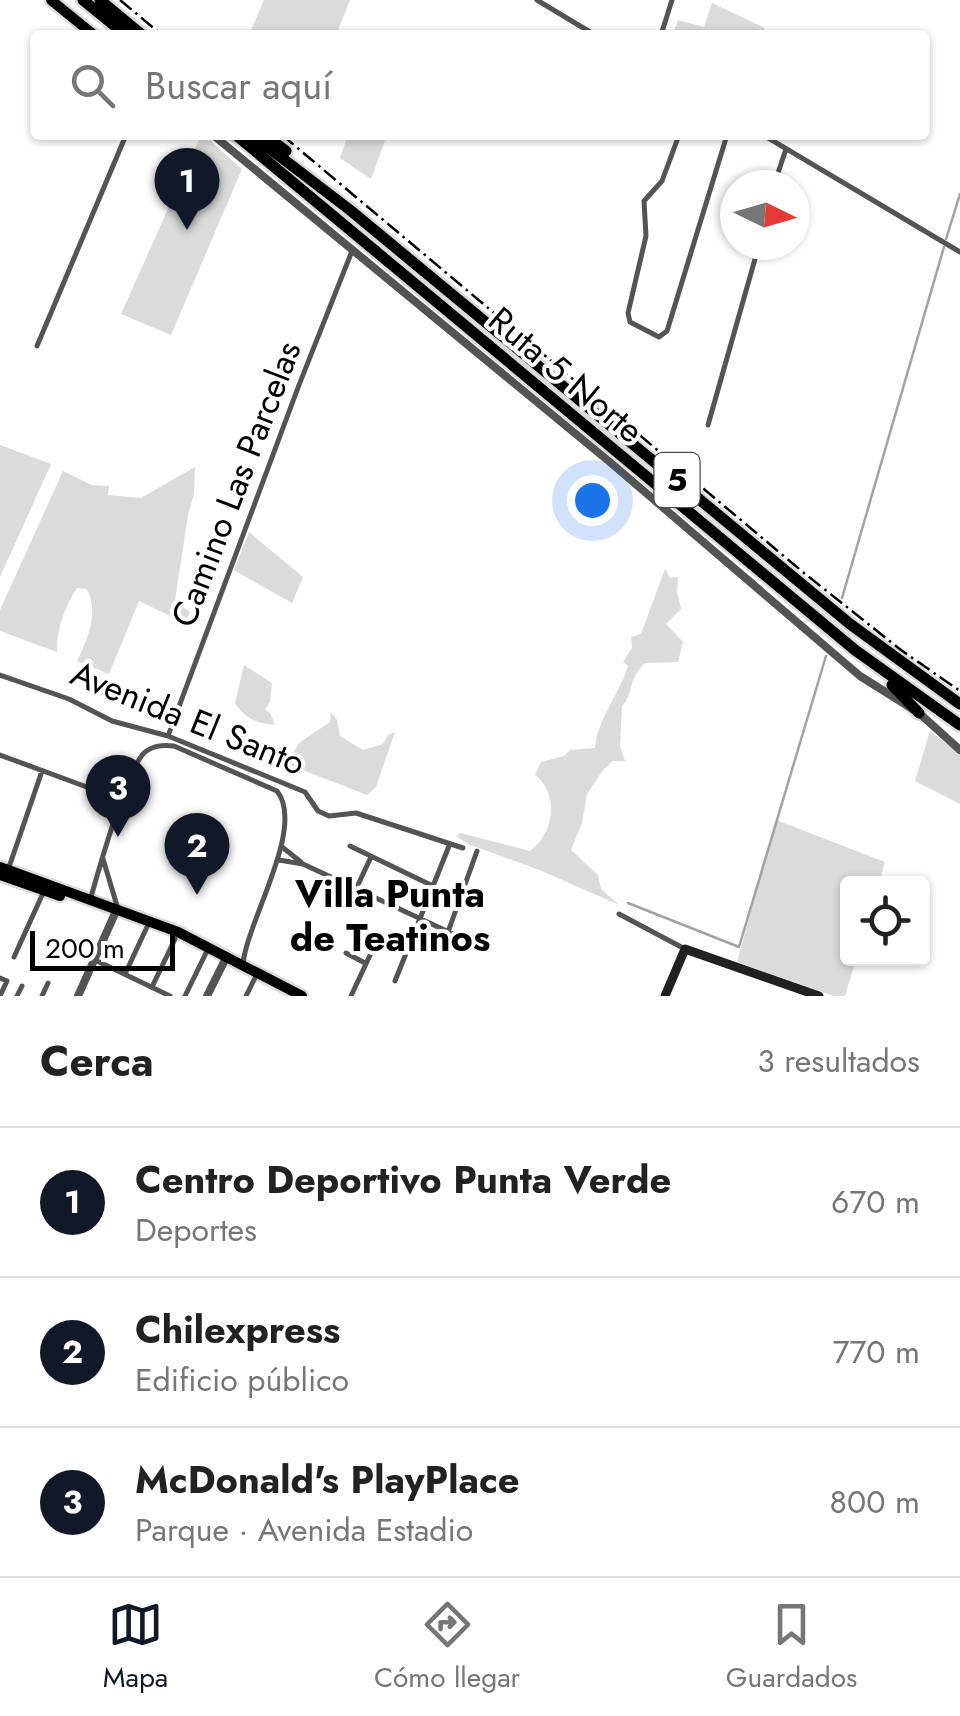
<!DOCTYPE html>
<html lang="es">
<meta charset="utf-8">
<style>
body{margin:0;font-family:Jost,sans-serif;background:#f2f2f2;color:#222}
.controls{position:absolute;right:30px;bottom:30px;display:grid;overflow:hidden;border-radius:10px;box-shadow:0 2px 8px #0004}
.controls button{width:90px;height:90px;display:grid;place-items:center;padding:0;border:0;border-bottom:2px solid #e0e0e0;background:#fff;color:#222;font:50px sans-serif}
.compass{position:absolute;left:720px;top:170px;width:90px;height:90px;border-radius:50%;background:#fff;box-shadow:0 2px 8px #0004;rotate:95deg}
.scale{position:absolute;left:30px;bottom:25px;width:145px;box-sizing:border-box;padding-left:10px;border:5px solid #000;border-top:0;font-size:28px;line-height:35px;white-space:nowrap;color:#000;-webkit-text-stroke:8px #fff;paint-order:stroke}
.you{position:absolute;left:592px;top:500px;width:35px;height:35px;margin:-25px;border:8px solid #fff;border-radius:50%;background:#1a73e8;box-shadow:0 0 0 15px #1a73e833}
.badge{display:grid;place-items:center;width:65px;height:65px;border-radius:50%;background:#111827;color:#fff;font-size:32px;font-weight:700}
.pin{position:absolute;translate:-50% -82px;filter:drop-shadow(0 2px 5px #0008)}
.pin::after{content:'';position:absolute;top:52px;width:35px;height:30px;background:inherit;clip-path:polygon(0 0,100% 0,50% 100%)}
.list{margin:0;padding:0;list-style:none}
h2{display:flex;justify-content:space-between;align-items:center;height:130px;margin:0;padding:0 40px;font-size:42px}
h2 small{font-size:32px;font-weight:400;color:#767676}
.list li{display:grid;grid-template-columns:65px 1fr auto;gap:30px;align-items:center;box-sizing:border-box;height:150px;padding:0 40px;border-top:2px solid #e0e0e0}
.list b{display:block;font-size:38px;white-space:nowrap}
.list p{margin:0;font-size:32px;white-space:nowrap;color:#767676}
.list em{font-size:32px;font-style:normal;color:#767676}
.icon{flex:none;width:55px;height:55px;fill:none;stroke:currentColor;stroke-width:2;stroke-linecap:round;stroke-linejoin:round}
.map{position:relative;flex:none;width:960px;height:996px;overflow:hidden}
.search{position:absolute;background:#fff;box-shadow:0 2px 8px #0004;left:30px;right:30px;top:30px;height:110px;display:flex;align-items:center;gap:25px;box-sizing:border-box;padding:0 35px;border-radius:10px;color:#767676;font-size:38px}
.sheet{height:580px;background:#fff}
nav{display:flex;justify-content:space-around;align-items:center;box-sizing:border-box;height:140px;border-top:2px solid #e0e0e0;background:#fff;font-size:28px;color:#767676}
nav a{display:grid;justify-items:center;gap:5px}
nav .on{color:#111827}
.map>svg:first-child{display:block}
</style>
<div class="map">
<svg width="960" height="996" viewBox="0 0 960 996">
<rect width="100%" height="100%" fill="#fff"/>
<!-- green -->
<path fill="#dbdbdb" d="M264,0H350L336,35H249Z
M712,3L765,28L762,35H673L678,20L704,27Z
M201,135H204L242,169L171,335L121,314Z
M348,135H387L371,179L340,158Z
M0,445L51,464L0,577Z
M195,467L194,494L188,515L175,601L190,612L185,623L139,601L109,674L77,661C88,639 99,612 87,589L77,588C65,606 56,631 57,652L0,631V610L63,471L92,485L109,486L108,495L141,498Z
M249,532L303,577L292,603L234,570Z
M665,569L670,578L678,577L677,592L681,609L666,624L683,642L678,662L645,663C626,681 635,693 622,706L620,746L625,761H613L603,770L587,794L582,823L571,850L598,875L601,889L619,905L542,871L468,844L456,836L460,833L530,851C554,834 560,794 535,775L541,762L564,756L570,750L595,748C598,718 619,695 628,666L623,662L632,648L631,637L641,634Z
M244,665L272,683L270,702L265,709L270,713L275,725C256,723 246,719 235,703Z
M331,712L337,720L340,736L363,750L383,744L388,735L395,732L376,787L367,795L287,764L299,743L330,722Z
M930,731L960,754V804L915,781Z
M776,820L885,862L879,883L848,884V958L856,959L845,996H834L737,962Z"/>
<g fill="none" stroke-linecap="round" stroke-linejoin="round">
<!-- stream -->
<path stroke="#a2a2a2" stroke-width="2.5" d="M946,239L960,194
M842,598L944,247
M628,903L739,947L826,656"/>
<!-- primary casing -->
<g stroke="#dbdbdb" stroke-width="15">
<path id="primary" d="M51,0L94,35
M0,867L178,932L302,996
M0,875L60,896"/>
</g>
<!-- trunk casing -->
<g stroke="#dbdbdb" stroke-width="16">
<path id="trunk" d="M83,0L126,35
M100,0L142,35
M236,135L855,650L960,725
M252,135L350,210L850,624L960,704
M265,135L286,151
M892,685L919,713"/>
</g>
<!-- minor -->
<path stroke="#545454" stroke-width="5" d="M537,0L595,35
M661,35L672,0
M679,135L662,181L644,201L646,236L628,313L630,322L659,337L667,331L727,135
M763,135L960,252
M774,185L786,149
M37,346L126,135
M708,425L759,245
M0,675L69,699L112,721L168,736L305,792L318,811L329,816L356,813L463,848
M168,736L299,385L352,251
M0,755L122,800
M350,846L433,886
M282,847L301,862
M103,859L118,909
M279,860L303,864L481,947
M8,870L42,771
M356,889L371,857
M91,897C99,869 126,771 144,753C153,745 163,745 174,746L277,791C306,827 247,921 243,964
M619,914L685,949
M347,923L407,952
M448,932L477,851
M346,953L365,963
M14,957L44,891
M95,960L170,996
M125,974L147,927
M0,978L7,981L0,996
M395,981L449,846
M152,987L175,939
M17,996L22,986
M42,996L48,983
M185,996L206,953
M246,996L255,978
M351,996L378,938"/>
<!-- tertiary -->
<path stroke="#545454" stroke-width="8" d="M213,135L611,463L860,676L919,713L960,750
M78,996L117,909
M207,996L227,956"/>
<!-- secondary -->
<path stroke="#212121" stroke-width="9" d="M665,996L685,949L819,996"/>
<!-- primary -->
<use href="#primary" stroke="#000" stroke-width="10"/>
<!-- trunk -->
<use href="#trunk" stroke="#000" stroke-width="11"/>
<!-- rail -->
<path stroke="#000" stroke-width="2.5" stroke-dasharray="15 5 2.5 5" stroke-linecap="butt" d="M120,0L162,35
M282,135L804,573L901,650L960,691"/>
</g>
<g text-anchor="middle" stroke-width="8" stroke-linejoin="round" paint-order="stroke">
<!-- shield labels -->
<rect fill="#fff" stroke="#4c4c4c" stroke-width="2.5" x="654.5" y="453" width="45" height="54" rx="8"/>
<g font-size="32" font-weight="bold" fill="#000">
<text x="677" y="491">5</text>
</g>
<!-- street labels -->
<g font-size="35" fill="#000" stroke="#fff">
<text transform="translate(566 375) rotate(40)" y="12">Ruta 5 Norte</text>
<text transform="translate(236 484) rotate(-69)" y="12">Camino Las Parcelas</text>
<text transform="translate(188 718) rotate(22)" y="12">Avenida El Santo</text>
</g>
<!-- neighbourhood labels -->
<g font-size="38" font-weight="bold" fill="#000" stroke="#fff">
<text x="390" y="907">Villa Punta<tspan x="390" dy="44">de Teatinos</tspan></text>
</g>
</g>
</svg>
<div class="controls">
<button><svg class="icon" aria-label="locate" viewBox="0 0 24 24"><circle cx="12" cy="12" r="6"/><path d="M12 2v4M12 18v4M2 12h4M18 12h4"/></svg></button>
</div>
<svg class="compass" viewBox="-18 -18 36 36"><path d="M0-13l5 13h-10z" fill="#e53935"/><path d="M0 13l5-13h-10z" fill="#767676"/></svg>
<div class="scale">200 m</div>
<div class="you"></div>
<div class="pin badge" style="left:187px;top:230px">1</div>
<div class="pin badge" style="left:197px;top:895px">2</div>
<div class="pin badge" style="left:118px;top:837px">3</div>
<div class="search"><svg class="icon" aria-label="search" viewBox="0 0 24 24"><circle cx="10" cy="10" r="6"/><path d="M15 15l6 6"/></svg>Buscar aquí</div>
</div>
<section class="sheet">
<h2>Cerca<small>3 resultados</small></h2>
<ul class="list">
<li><span class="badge">1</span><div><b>Centro Deportivo Punta Verde</b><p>Deportes</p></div><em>670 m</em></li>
<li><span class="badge">2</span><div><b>Chilexpress</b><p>Edificio público</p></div><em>770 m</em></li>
<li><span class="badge">3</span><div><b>McDonald's PlayPlace</b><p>Parque · Avenida Estadio</p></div><em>800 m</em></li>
</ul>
</section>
<nav>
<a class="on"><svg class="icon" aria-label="map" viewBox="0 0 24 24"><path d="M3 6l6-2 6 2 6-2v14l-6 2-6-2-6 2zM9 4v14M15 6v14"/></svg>Mapa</a>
<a><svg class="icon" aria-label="directions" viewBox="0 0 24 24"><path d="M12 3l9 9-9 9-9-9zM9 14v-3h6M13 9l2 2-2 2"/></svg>Cómo llegar</a>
<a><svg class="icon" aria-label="saved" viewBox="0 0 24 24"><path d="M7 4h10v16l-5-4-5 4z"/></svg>Guardados</a>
</nav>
